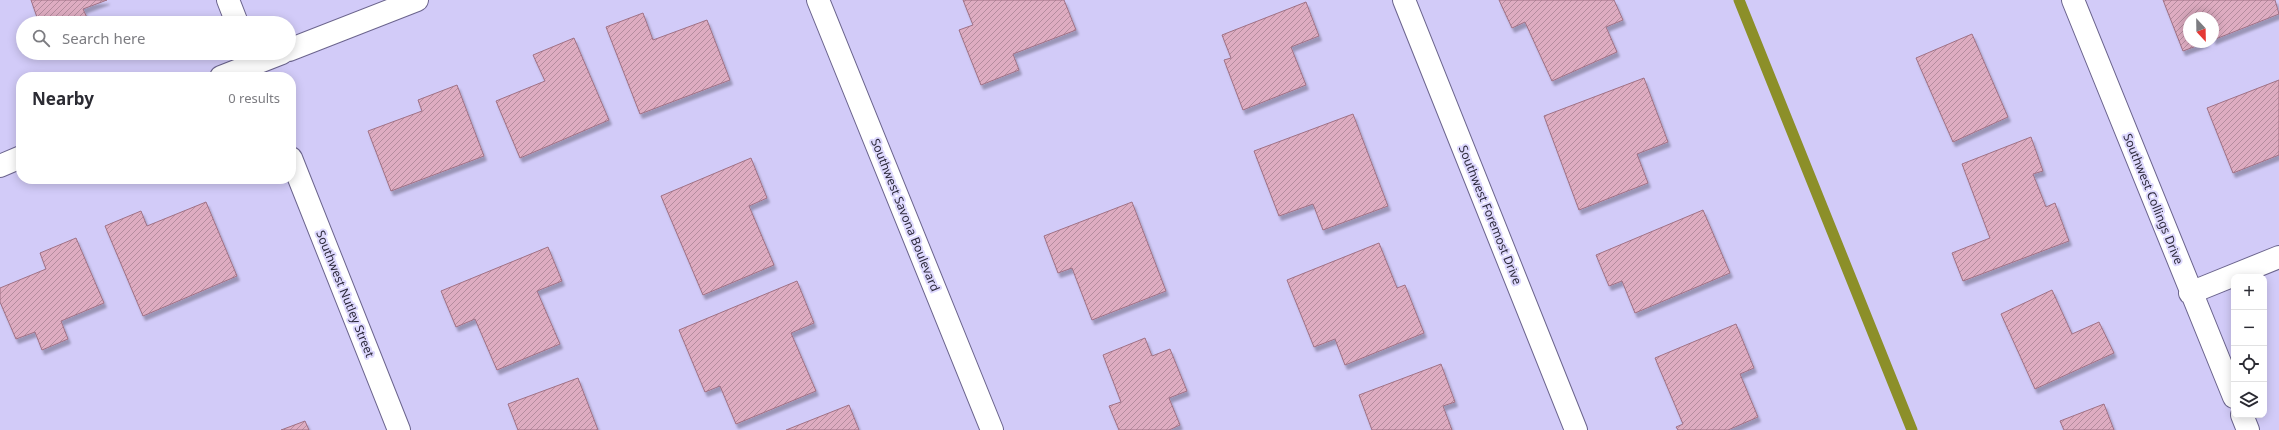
<!DOCTYPE html>
<meta charset="utf-8">
<style>
body{margin:0;font-family:"Noto Sans",sans-serif;background:#f2f2f3;color:#2b2b33}
.controls{position:absolute;right:12px;bottom:12px;display:grid;overflow:hidden;border-radius:8px;box-shadow:0 2px 10px #0003}
.controls button{width:36px;height:36px;display:grid;place-items:center;padding:0;border:0;border-bottom:1px solid #e1e1e2;background:#fff;color:#2b2b33;font:20px sans-serif}
.compass{position:absolute;left:2183px;top:12px;width:36px;height:36px;border-radius:50%;background:#fff;box-shadow:0 2px 10px #0003;rotate:158deg}
.list{margin:0;padding:0;list-style:none}
h2{display:flex;justify-content:space-between;align-items:center;height:52px;margin:0;padding:0 16px;font-size:17px}
h2 small{font-size:13px;font-weight:400;color:#7c7c81}
.icon{flex:none;width:22px;height:22px;fill:none;stroke:currentColor;stroke-width:2;stroke-linecap:round;stroke-linejoin:round}
.map{position:relative;flex:none;width:2279px;height:430px;overflow:hidden}
.search{position:absolute;background:#fff;box-shadow:0 2px 10px #0003;left:16px;top:16px;width:280px;height:44px;display:flex;align-items:center;gap:10px;box-sizing:border-box;padding:0 14px;border-radius:22px;color:#7c7c81;font-size:15px}
.panel{position:absolute;background:#fff;box-shadow:0 2px 10px #0003;left:16px;top:72px;width:280px;height:112px;border-radius:16px}
.map>svg:first-child{display:block}
</style>
<div class="map">
<svg width="2279" height="430" viewBox="0 0 2279 430">
<defs>
<pattern id="building-hatch" width="6" height="6" patternUnits="userSpaceOnUse"><rect width="6" height="6" fill="#deacc1"/><path d="M-1 1l2-2M0 6l6-6M5 7l2-2" fill="none" stroke="#b48c9e"/></pattern>
<filter id="shadow"><feDropShadow dx="2.5" dy="4.5" stdDeviation="1" flood-color="#0004"/></filter>
</defs>
<rect width="100%" height="100%" fill="#d2cbf8"/>
<g fill="none" stroke-linecap="round" stroke-linejoin="round">
<!-- stream -->
<path stroke="#8c8f29" stroke-width="11" d="M1739,0L1912,430"/>
</g>
<!-- building -->
<path fill="url(#building-hatch)" stroke="#9f7185" filter="url(#shadow)" d="M31,0H107L83,9L89,22L86,23H39Z
M963,0H1064L1076,30L1013,54L1019,70L981,85L959,30L973,25Z
M1499,0H1614L1623,20L1606,27L1617,52L1552,81L1525,22L1512,28Z
M2163,0H2275L2279,14L2213,40V18H2189V42H2207L2183,51Z
M1306,2L1319,36L1291,47L1306,85L1243,110L1224,60L1231,58L1222,35Z
M643,13L653,40L707,20L730,80L640,114L606,27Z
M1972,34L2008,117L1953,142L1916,58Z
M574,38L609,120L520,158L496,101L545,81L533,55Z
M1644,78L1668,142L1637,154L1648,183L1579,210L1544,116Z
M2279,80V155L2233,173L2207,108Z
M457,85L484,156L391,191L368,131L422,111L418,100Z
M1353,114L1388,206L1323,230L1313,204L1279,216L1254,151Z
M2031,137L2043,171L2033,174L2046,207L2055,203L2069,241L1963,281L1952,253L1990,238L1962,164Z
M751,158L767,198L749,206L774,265L703,295L661,196Z
M206,202L237,276L143,316L105,226L141,211L147,226Z
M1132,202L1166,291L1092,320L1072,268L1058,273L1044,236Z
M1703,210L1730,273L1635,313L1622,281L1609,286L1596,255Z
M76,238L104,303L61,321L68,339L42,350L35,332L16,339L0,302V288L46,269L40,253Z
M1379,243L1397,288L1405,285L1424,333L1345,365L1335,339L1314,347L1287,280Z
M548,247L562,281L537,291L560,344L497,370L475,319L456,327L441,291Z
M797,281L814,323L791,333L816,391L736,424L720,386L705,392L679,330Z
M2052,290L2072,334L2099,322L2114,353L2035,389L2001,314Z
M1736,324L1754,368L1740,374L1758,417L1728,430H1678L1676,427L1683,424L1655,358Z
M1145,338L1152,356L1170,349L1187,391L1169,398L1180,425L1169,430H1119L1109,406L1121,402L1103,355Z
M1441,364L1455,402L1443,406L1452,430H1372L1359,395Z
M578,378L598,430H518L508,404Z
M2104,404L2114,430H2064L2060,421Z
M849,405L859,430H786Z
M305,421L309,430H281Z"/>
<g fill="none" stroke-linecap="round" stroke-linejoin="round">
<!-- minor casing -->
<g stroke="#6b648d" stroke-width="24">
<path id="minor" d="M228,0L237,23
M1404,0L1576,430
M2073,0L2234,397
M289,50L417,0
M221,77L282,53
M291,158L399,430
M0,166L21,157
M2190,293L2279,257
M2242,415L2248,430"/>
</g>
<!-- tertiary casing -->
<g stroke="#6b648d" stroke-width="24">
<path id="tertiary" d="M818,0L992,430"/>
</g>
<!-- minor -->
<use href="#minor" stroke="#fff" stroke-width="22"/>
<!-- tertiary -->
<use href="#tertiary" stroke="#fff" stroke-width="22"/>
</g>
<g text-anchor="middle" stroke-width="4" stroke-linejoin="round" paint-order="stroke">
<!-- street labels -->
<g font-size="12" fill="#2c293b" stroke="#ded9fe">
<text transform="translate(2153 199) rotate(68)" y="4">Southwest Collings Drive</text>
<text transform="translate(905 215) rotate(68)" y="4">Southwest Savona Boulevard</text>
<text transform="translate(1490 215) rotate(68)" y="4">Southwest Foremost Drive</text>
<text transform="translate(345 294) rotate(68)" y="4">Southwest Nutley Street</text>
</g>
</g>
</svg>
<div class="controls">
<button>+</button>
<button>−</button>
<button><svg class="icon" aria-label="locate" viewBox="0 0 24 24"><circle cx="12" cy="12" r="6"/><path d="M12 2v4M12 18v4M2 12h4M18 12h4"/></svg></button>
<button><svg class="icon" aria-label="layers" viewBox="0 0 24 24"><path d="M12 4l9 5-9 5-9-5zM3 14l9 5 9-5"/></svg></button>
</div>
<svg class="compass" viewBox="-18 -18 36 36"><path d="M0-13l5 13h-10z" fill="#e53935"/><path d="M0 13l5-13h-10z" fill="#7c7c81"/></svg>
<div class="search"><svg class="icon" aria-label="search" viewBox="0 0 24 24"><circle cx="10" cy="10" r="6"/><path d="M15 15l6 6"/></svg>Search here</div>
<section class="panel">
<h2>Nearby<small>0 results</small></h2>
<ul class="list">
</ul>
</section>
</div>
